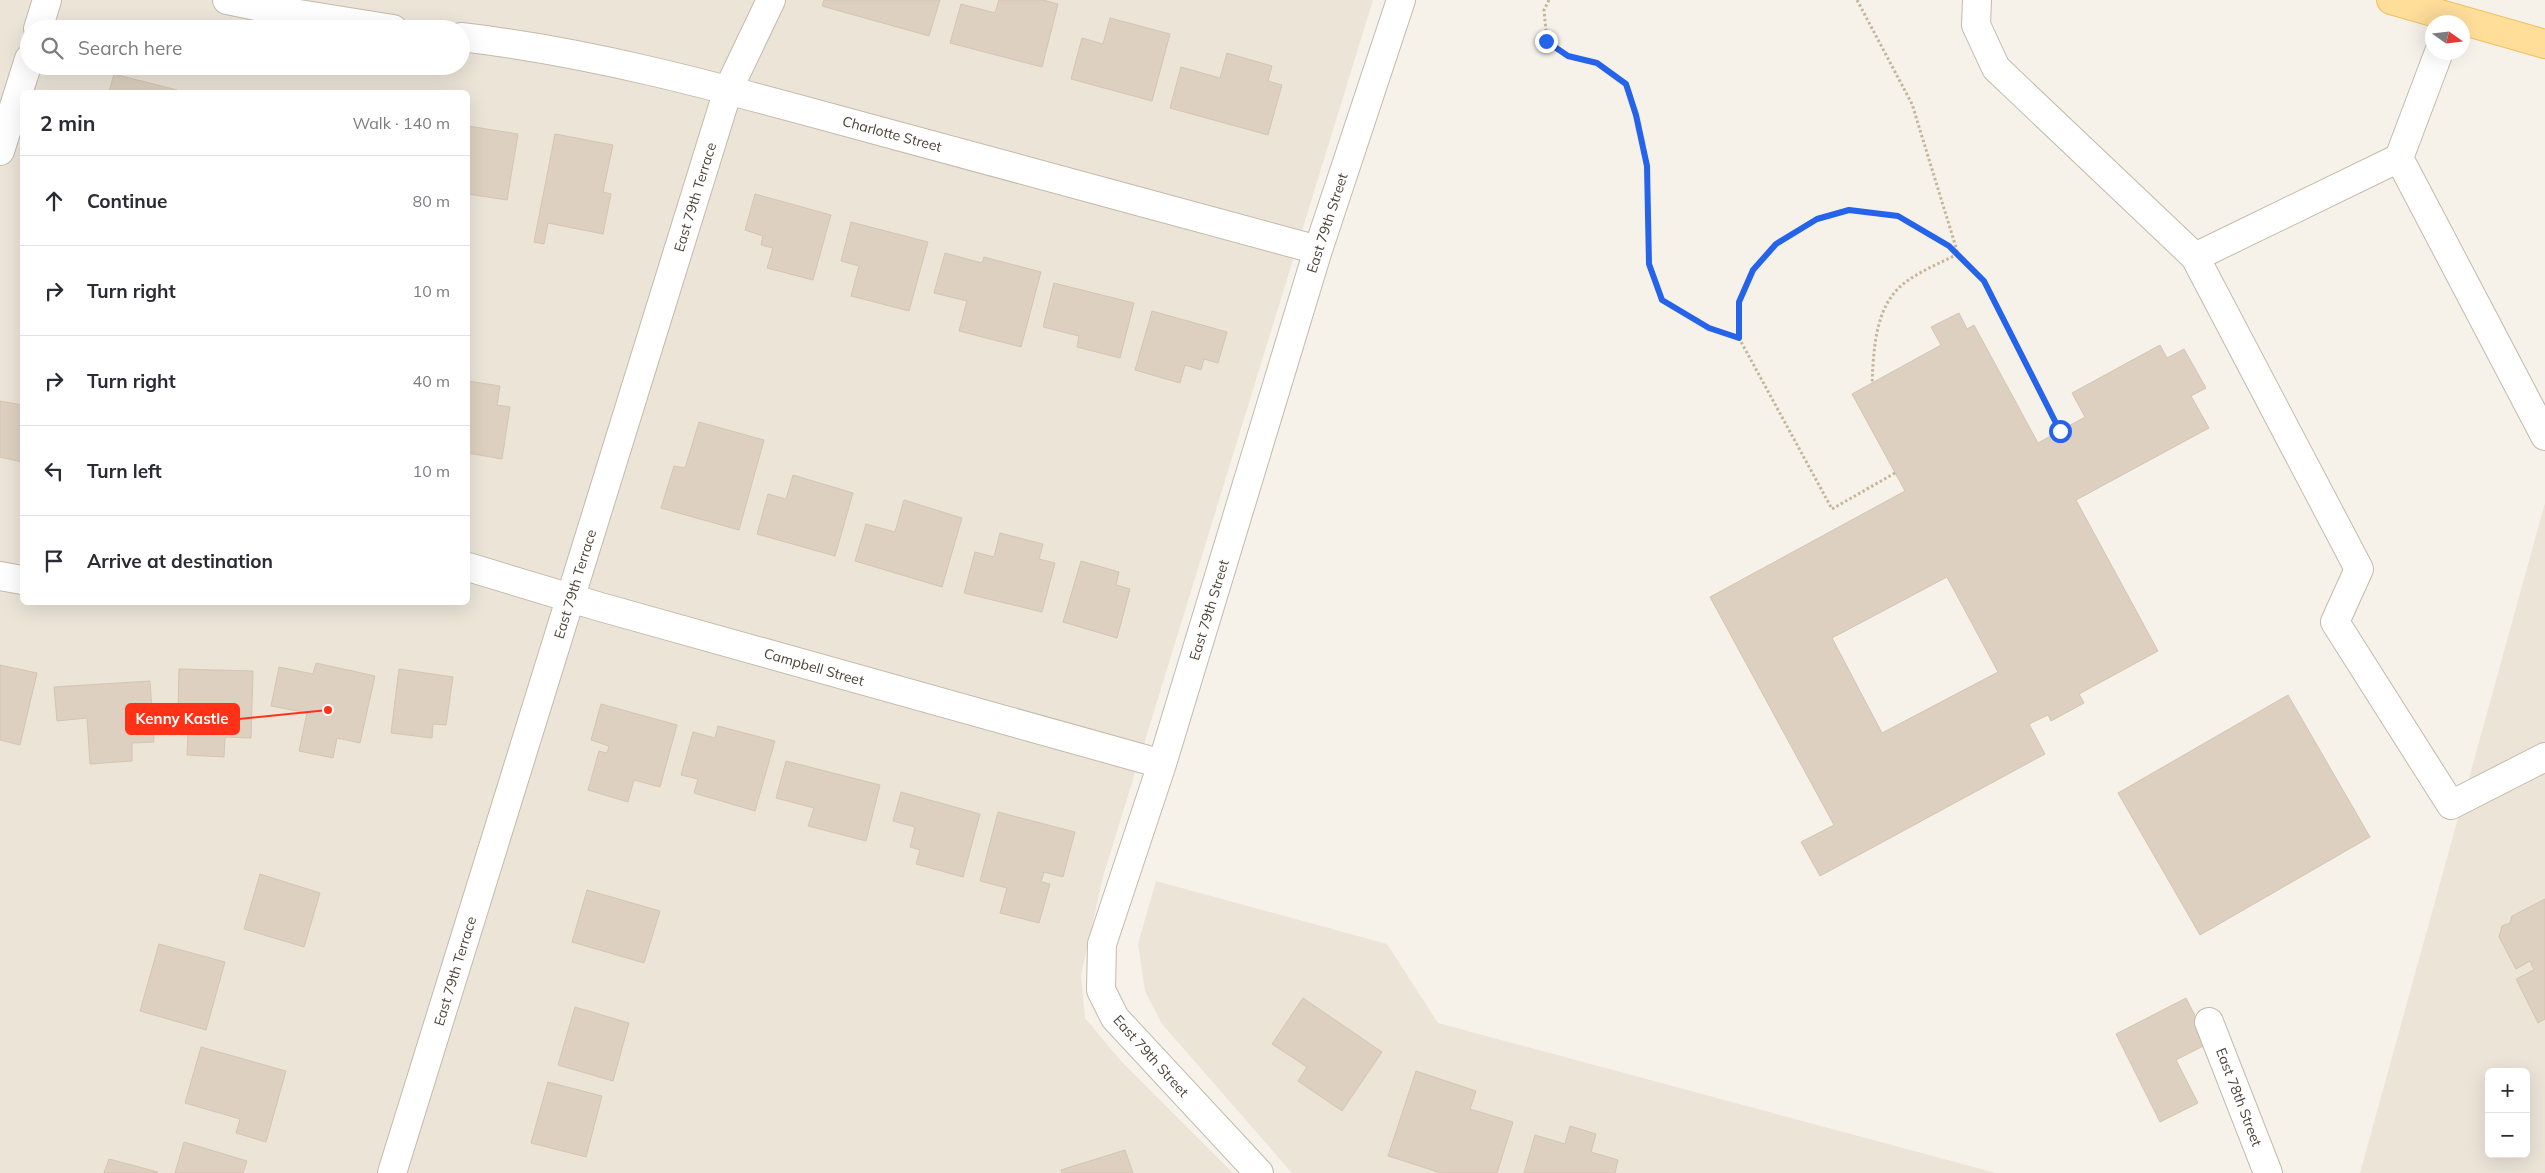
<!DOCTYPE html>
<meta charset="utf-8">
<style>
body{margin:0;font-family:Mulish,sans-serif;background:#f2f2f3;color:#2b2b33}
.controls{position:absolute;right:15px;bottom:15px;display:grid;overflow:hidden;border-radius:8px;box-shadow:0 5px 20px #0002}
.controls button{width:45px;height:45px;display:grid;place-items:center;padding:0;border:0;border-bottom:1px solid #e1e1e2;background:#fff;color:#2b2b33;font:25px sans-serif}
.compass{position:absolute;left:2425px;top:15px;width:45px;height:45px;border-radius:50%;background:#fff;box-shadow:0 5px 20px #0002;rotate:104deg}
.stop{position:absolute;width:15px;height:15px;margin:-11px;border:4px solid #2563eb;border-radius:50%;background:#fff}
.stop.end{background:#2563eb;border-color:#fff;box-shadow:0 1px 5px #0008}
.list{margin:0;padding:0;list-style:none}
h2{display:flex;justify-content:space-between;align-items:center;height:65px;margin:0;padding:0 20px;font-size:21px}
h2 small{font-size:16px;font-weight:400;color:#7c7c81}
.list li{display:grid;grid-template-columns:32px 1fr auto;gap:15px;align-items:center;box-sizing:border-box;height:90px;padding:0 20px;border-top:1px solid #e1e1e2}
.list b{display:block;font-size:19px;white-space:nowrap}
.list em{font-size:16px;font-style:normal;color:#7c7c81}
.icon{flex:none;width:28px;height:28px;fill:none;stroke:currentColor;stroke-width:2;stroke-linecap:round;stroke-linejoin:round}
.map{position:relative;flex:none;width:2545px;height:1173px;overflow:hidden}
.search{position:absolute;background:#fff;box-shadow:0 5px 20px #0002;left:20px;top:20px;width:450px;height:55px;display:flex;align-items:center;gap:12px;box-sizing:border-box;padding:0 18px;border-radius:28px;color:#7c7c81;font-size:19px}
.panel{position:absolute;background:#fff;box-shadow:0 5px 20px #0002;left:20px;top:90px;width:450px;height:515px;border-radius:8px}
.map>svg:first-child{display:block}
</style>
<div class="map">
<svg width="2545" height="1173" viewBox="0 0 2545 1173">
<rect width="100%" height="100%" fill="#f6f2ea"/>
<!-- residential -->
<path fill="#ebe4d7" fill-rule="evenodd" d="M0,0H1373L1103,877L1081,975L1085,1018L1121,1061L1233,1173H0ZM29,29H461V66H29ZM22,92H468V602H22Z
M2545,503V1173H2360ZM2489,1072H2526V1154H2489Z
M1156,881L1387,944L1438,1023L1996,1173H1292L1162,1024L1145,991L1138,944Z"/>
<!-- building -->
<path fill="#ddd0c0" stroke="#d5c5b0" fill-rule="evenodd" d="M824,0H940L929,36L822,6Z
M999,0H1043L1058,4L1042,67L950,43L961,4L995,13Z
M1110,18L1170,34L1152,101L1071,79L1082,38L1103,44Z
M1227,53L1272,66L1268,81L1282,85L1268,135L1170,108L1181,67L1220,78Z
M114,74L177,90V92H109Z
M468,126L518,134L507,200L468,194Z
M555,134L613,145L603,192L611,194L603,234L548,223L544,244L534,242Z
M755,194L831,215L813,280L767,268L773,248L761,245L763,236L745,230Z
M851,222L928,242L909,311L851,296L859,266L841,261Z
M945,253L982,263L984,257L1041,272L1021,347L959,331L967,301L934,293Z
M1054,283L1134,303L1120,358L1077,347L1079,336L1043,327Z
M1152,311L1227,332L1218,363L1204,359L1201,370L1185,365L1180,383L1135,370Z
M1959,313L1967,329L1974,325L2038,443L2085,417L2072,393L2160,345L2167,358L2184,349L2206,388L2191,396L2209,428L2076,500L2158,651L2079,694L2084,703L2051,721L2048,715L2029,724L2045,754L1820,876L1801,842L1834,825L1710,597L1905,491L1852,394L1941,345L1931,327ZM1947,577L1998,672L1882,733L1832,638Z
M468,381L500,386L497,405L510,407L502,459L468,453Z
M0,401L22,405V462L0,457Z
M699,422L764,440L739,530L661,508L674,466L685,468Z
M793,475L853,493L835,556L757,534L768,494L786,499Z
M904,500L962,518L942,587L855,561L866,524L895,532Z
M1000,533L1043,544L1039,559L1055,563L1042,612L964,593L975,552L994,557Z
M1081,561L1119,572L1116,585L1130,589L1117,638L1063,622Z
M316,663L375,676L360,743L337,738L333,758L299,751L307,713L271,706L279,667L313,674Z
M0,665L37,673L20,745L0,740Z
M179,669L253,671L251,738L225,737L224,757L187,755L189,711L178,710Z
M399,669L453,677L446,725L433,724L432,738L391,733Z
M150,681L154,742L132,743V761L90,764L87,718L57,721L54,687Z
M2288,695L2370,837L2200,935L2118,793Z
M601,704L677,725L660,787L634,780L628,802L588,790L599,751L607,753L609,746L591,740Z
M718,726L775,741L755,811L694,793L698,779L681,775L693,732L715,738Z
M786,761L880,785L866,841L808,826L814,808L776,798Z
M901,792L980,814L963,877L916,864L920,850L910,847L915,827L893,821Z
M998,812L1075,832L1063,877L1044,872L1041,882L1050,884L1039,923L1000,913L1007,888L980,881Z
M260,874L320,893L304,947L244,929Z
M587,890L660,911L644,963L572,942Z
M2545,899V1019L2538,1023L2516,979L2534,970L2530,961L2516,969L2499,937L2502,926L2510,923L2512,916Z
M159,944L225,962L206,1030L140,1011Z
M1303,998L1382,1052L1342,1111L1298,1081L1307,1067L1272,1044Z
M2186,998L2209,1043L2176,1060L2198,1103L2160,1122L2116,1034Z
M575,1007L629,1023L613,1081L558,1065Z
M201,1047L286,1071L266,1142L236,1133L240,1119L185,1103Z
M1416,1071L1476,1091L1470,1109L1513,1122L1497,1173H1441L1388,1156Z
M548,1082L602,1096L586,1157L531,1143Z
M1570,1126L1596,1134L1591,1152L1618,1160L1615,1173H1524L1535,1135L1565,1144Z
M184,1142L247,1161L243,1173H175Z
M1125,1150L1133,1173H1062L1061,1170Z
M109,1159L158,1172L157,1173H104Z"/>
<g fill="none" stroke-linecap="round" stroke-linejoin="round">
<!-- minor casing -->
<g stroke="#c3baab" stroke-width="30">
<path id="minor" d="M227,0L286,12L393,29
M1977,0L1976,25L1996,68L2195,257L2399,158L2545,436
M38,29L47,0
M461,37C601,53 736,92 872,129C1021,169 1169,210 1318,250
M0,151L29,59
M2399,158L2439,52
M2195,257L2359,569L2335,622L2451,805L2545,757
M468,567L597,606L1162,764
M0,576L22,580
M2209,1022L2268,1173
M392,1173L728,90L771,0
M1259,1173L1115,1018L1101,990L1102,944L1162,764L1318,250L1401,0"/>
</g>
<!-- major casing -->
<g stroke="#f2bf5c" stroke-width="30">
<path id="major" d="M2391,0L2545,44"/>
</g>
<!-- path -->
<path stroke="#c7b59a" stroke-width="3" stroke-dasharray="2.5 2.5" stroke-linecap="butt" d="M1549,0L1544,10L1547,41L1568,56L1597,63L1626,84L1636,115L1647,166L1649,264L1662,300L1709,329L1739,338
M1857,0L1912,104L1958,254C1942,262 1925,269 1910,279C1875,301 1874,346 1872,383
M1895,473L1832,509L1739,338V302L1753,270L1777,244L1817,219L1849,210L1898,216L1949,246L1984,281L2060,431"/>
<!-- minor -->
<use href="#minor" stroke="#fff" stroke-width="28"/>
<!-- major -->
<use href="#major" stroke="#ffde9a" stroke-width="28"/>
</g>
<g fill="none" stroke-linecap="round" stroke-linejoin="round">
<!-- route -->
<path stroke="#2563eb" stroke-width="6" d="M1546,41L1568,56L1597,63L1626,84L1636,115L1647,166L1649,264L1662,300L1709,328L1739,338V302L1753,270L1776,244L1817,219L1849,210L1898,216L1949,246L1984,281L2060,431"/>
</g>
<g text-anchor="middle" stroke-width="5" stroke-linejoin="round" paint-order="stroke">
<!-- street labels -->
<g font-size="14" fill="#4c4236" stroke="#fff">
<text transform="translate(892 134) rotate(15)" y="5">Charlotte Street</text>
<text transform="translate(695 197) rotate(-73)" y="5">East 79th Terrace</text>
<text transform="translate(1327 223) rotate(-72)" y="5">East 79th Street</text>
<text transform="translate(575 584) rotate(-73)" y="5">East 79th Terrace</text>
<text transform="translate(1209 610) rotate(-73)" y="5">East 79th Street</text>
<text transform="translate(814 667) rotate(16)" y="5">Campbell Street</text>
<text transform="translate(455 971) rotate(-73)" y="5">East 79th Terrace</text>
<text transform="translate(1151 1056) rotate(48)" y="5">East 79th Street</text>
<text transform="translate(2239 1097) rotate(69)" y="5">East 78th Street</text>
</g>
</g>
<!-- callouts -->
<path fill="none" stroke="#ff3218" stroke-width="2" d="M328 710L239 719"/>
<circle fill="#ff3218" stroke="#fff" stroke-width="2" cx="328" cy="710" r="5"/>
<rect fill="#ff3218" stroke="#ff3218" stroke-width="2" x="126" y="704" width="113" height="30" rx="5"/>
<g font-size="15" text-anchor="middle" font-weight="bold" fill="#fff">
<text x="182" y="724">Kenny Kastle</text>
</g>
</svg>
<div class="controls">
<button>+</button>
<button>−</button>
</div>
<svg class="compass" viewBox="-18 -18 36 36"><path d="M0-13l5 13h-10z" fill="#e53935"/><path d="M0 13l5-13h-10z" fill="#7c7c81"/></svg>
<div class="stop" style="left:2060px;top:431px"></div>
<div class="stop end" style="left:1546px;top:41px"></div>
<div class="search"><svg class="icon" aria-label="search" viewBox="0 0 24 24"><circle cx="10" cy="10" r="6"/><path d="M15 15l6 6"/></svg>Search here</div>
<section class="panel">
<h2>2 min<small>Walk · 140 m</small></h2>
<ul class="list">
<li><svg class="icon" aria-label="ahead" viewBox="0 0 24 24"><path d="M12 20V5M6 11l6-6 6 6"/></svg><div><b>Continue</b></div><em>80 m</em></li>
<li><svg class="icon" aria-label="right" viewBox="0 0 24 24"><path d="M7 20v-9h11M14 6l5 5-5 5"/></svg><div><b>Turn right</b></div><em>10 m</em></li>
<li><svg class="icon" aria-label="right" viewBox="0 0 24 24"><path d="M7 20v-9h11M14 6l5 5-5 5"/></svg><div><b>Turn right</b></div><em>40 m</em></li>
<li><svg class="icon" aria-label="left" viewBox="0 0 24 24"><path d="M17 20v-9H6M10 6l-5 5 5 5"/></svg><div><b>Turn left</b></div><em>10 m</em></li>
<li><svg class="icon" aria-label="arrive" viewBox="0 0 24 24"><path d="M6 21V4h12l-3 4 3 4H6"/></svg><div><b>Arrive at destination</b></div></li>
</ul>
</section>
</div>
